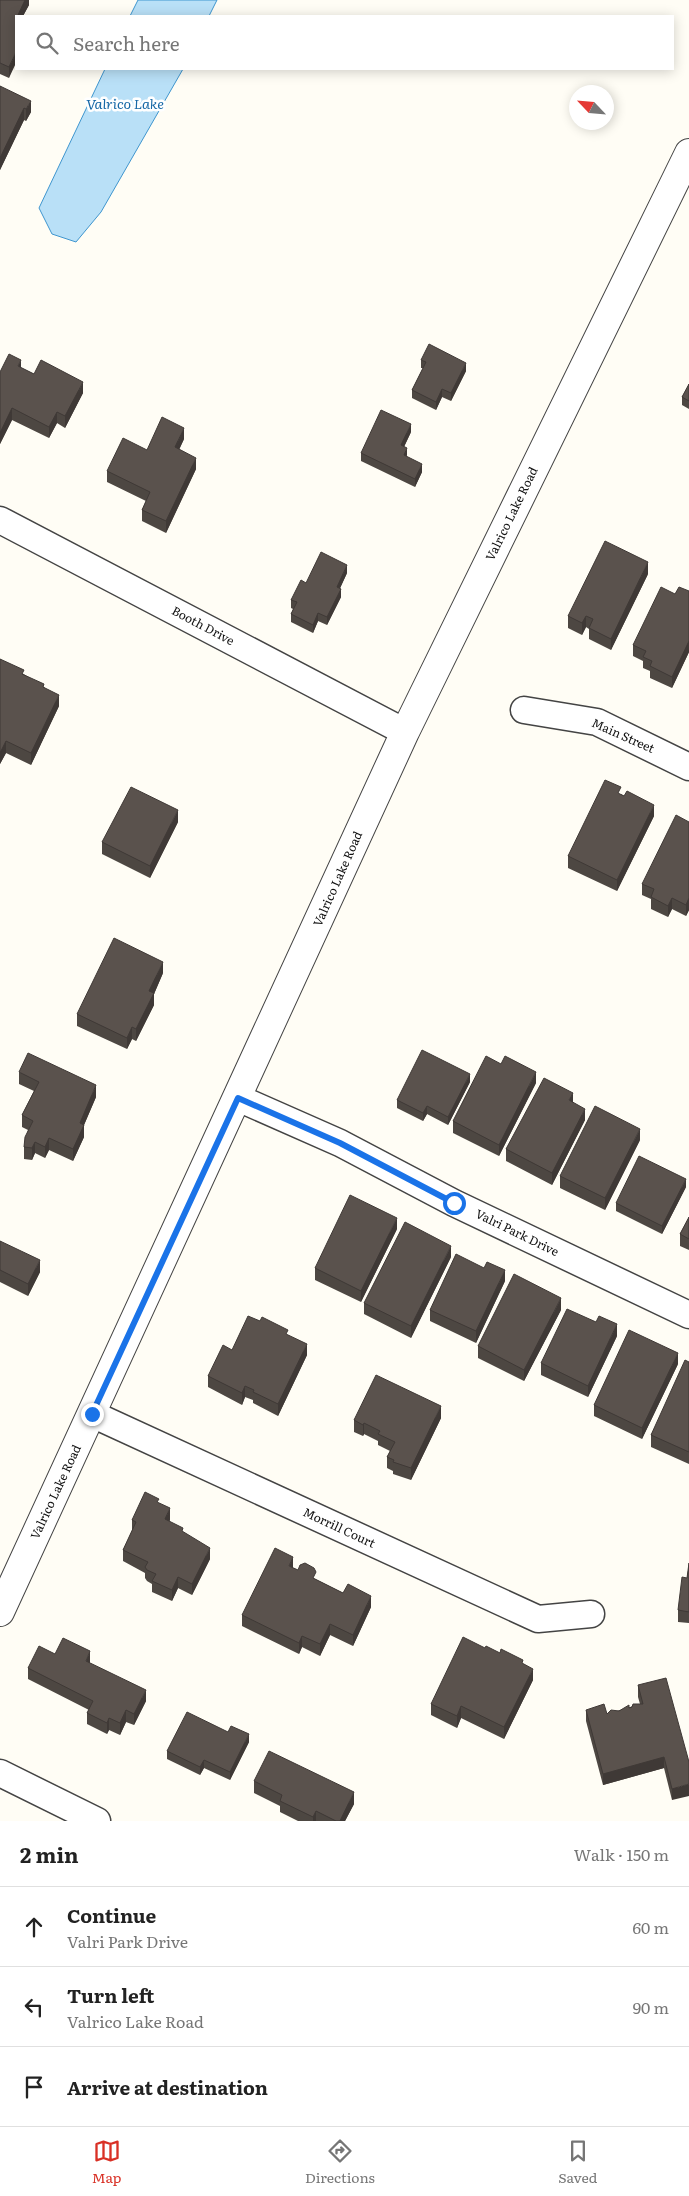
<!DOCTYPE html>
<meta charset="utf-8">
<style>
body{margin:0;font-family:Literata,serif;background:#f6f6f6;color:#222}
.compass{position:absolute;left:569px;top:85px;width:45px;height:45px;border-radius:50%;background:#fff;box-shadow:0 2px 12px #0003;rotate:296deg}
.stop{position:absolute;width:15px;height:15px;margin:-11px;border:4px solid #1a73e8;border-radius:50%;background:#fff}
.stop.end{background:#1a73e8;border-color:#fff;box-shadow:0 1px 5px #0008}
.list{margin:0;padding:0;list-style:none}
h2{display:flex;justify-content:space-between;align-items:center;height:65px;margin:0;padding:0 20px;font-size:21px}
h2 small{font-size:16px;font-weight:400;color:#767676}
.list li{display:grid;grid-template-columns:32px 1fr auto;gap:15px;align-items:center;box-sizing:border-box;height:80px;padding:0 20px;border-top:1px solid #e0e0e0}
.list b{display:block;font-size:19px;white-space:nowrap}
.list p{margin:0;font-size:16px;white-space:nowrap;color:#767676}
.list em{font-size:16px;font-style:normal;color:#767676}
.icon{flex:none;width:28px;height:28px;fill:none;stroke:currentColor;stroke-width:2;stroke-linecap:round;stroke-linejoin:round}
.map{position:relative;flex:none;width:689px;height:1821px;overflow:hidden}
.search{position:absolute;background:#fff;box-shadow:0 2px 12px #0003;left:15px;right:15px;top:15px;height:55px;display:flex;align-items:center;gap:12px;box-sizing:border-box;padding:0 18px;border-radius:0px;color:#767676;font-size:19px}
.sheet{height:305px;background:#fff}
nav{display:flex;justify-content:space-around;align-items:center;box-sizing:border-box;height:70px;border-top:1px solid #e0e0e0;background:#fff;font-size:14px;color:#767676}
nav a{display:grid;justify-items:center;gap:2px}
nav .on{color:#d93025}
.map>svg:first-child{display:block}
</style>
<div class="map">
<svg width="689" height="1821" viewBox="0 0 689 1821">
<rect width="100%" height="100%" fill="#fffdf5"/>
<!-- water -->
<path fill="#b9e0f7" stroke="#3f96cf" d="M138,0H217L209,16H130Z
M105,69H183L101,212L76,242L52,234L39,208Z"/>
<g fill="none" stroke-linecap="round" stroke-linejoin="round">
<!-- minor casing -->
<g stroke="#444" stroke-width="29">
<path id="minor" d="M0,520L405,732
M524,710L597,722L689,767
M238,1098L340,1143L454,1203L689,1315
M92,1414L538,1619L591,1614
M0,1773L97,1821"/>
</g>
<!-- tertiary casing -->
<g stroke="#444" stroke-width="30">
<path id="tertiary" d="M0,1612L405,732L689,153"/>
</g>
<!-- minor -->
<use href="#minor" stroke="#fff" stroke-width="26"/>
<!-- tertiary -->
<use href="#tertiary" stroke="#fff" stroke-width="28"/>
</g>
<!-- wall -->
<path fill="#4d4742" d="M0,0H29V5L23,16H16L9,78L0,74Z
M0,86L31,112L26,121L24,120L0,170Z
M421,360L466,371L451,401L442,397L436,410L412,398V390L423,368H421Z
M21,368L34,374L83,393L65,428L57,423L49,438L12,420L0,444V372Z
M689,384V409L682,405V397Z
M411,432L404,447L407,457L422,472L415,487L361,461V453Z
M184,439L179,449L196,469L166,533L142,521V510L146,501L107,482V471L147,450Z
M347,573L340,588L341,597L327,625L318,621L313,633L291,622V614L293,609L291,608V600L306,583Z
M648,574L611,650L589,639V629L586,627L582,635L568,628V616Z
M689,591V652L672,688L650,678V671L643,668V661L633,656V645L675,594Z
M0,659L44,687L59,706L31,765L6,753L0,764Z
M621,794L654,816L617,891L568,868V856Z
M178,822L150,878L102,854V842Z
M689,822V910L686,916L672,909L668,917L651,909V899L642,895V884Z
M163,973L154,994V1005L136,1041L132,1039L127,1049L77,1026V1014Z
M19,1072L96,1097L84,1125V1137L73,1161L49,1150L45,1158L35,1153L32,1160L24,1159V1147L28,1130L22,1127V1115L34,1091L19,1084Z
M470,1082L448,1125L427,1114L423,1121L397,1108V1100Z
M536,1083L499,1156L453,1133V1121Z
M573,1102L585,1120L552,1185L506,1161V1149Z
M640,1140L605,1210L560,1188V1176Z
M686,1187L662,1234L616,1211V1203Z
M689,1217V1250L680,1246V1234Z
M397,1229L361,1302L315,1280V1268Z
M0,1241L40,1272L28,1296L0,1282V1286Z
M451,1257L411,1338L364,1314V1303Z
M505,1281L476,1343L430,1321V1310Z
M561,1310L524,1381L478,1358V1346Z
M288,1335L307,1355L278,1416L253,1403V1400L245,1397L242,1405L208,1387V1376L232,1350Z
M617,1336L588,1397L541,1375V1363Z
M689,1362V1464L651,1447V1435Z
M678,1364L642,1439L594,1416V1405Z
M441,1418L411,1480L393,1474V1471L387,1468V1457L390,1451L378,1445V1441L364,1434L363,1436L354,1432V1420Z
M159,1503L170,1520L169,1521L183,1532L210,1559L192,1595L178,1588L172,1601L152,1592V1584L147,1581L145,1578V1573L123,1561V1550L132,1531V1520Z
M689,1563V1623L678,1622V1610L687,1578Z
M293,1568L371,1607L353,1646L330,1635L320,1656L302,1647L299,1654L242,1626V1615Z
M485,1648L523,1664L533,1680L504,1739L461,1718L457,1728L431,1715V1704Z
M55,1654L90,1663L146,1701L134,1725L126,1722L120,1735L109,1730L107,1734L87,1724V1713L89,1710L28,1679V1668Z
M638,1685L689,1762L672,1800L664,1768L603,1785L586,1721V1710L607,1714L640,1704L638,1697Z
M249,1742L230,1780L204,1768L200,1775L167,1759V1751Z
M254,1781L354,1804L345,1821H298L280,1812V1806L254,1793Z"/>
<!-- shaded-wall -->
<path fill="#3f3936" d="M25,0H29V5L23,16H18Z
M16,52V63L9,78V67Z
M31,101V112L26,121V109Z
M24,108V120L0,170V158Z
M21,360V371L18,366Z
M466,363V371L451,401V393Z
M83,382V393L65,428V416Z
M442,389V397L436,410V402Z
M12,408V420L0,444V433Z
M57,412V423L49,438V427Z
M411,424V432L401,453V445Z
M184,428V439L175,459V447Z
M407,448V456L404,455Z
M196,458V469L166,533V521Z
M422,464V472L415,487V479Z
M648,562V574L611,650V639Z
M347,565V573L337,595V587Z
M341,589V597L327,625V617Z
M318,613V621L313,633V625Z
M586,616V627L582,635V623Z
M689,641V652L672,688V677Z
M59,695V706L31,765V753Z
M6,741V753L0,764V753Z
M654,805V816L617,891V880Z
M178,810V822L150,878V866Z
M672,898V909L668,917V906Z
M689,898V910L686,916V905Z
M163,962V973L154,994V1005L136,1041V1029L149,991Z
M132,1027V1039L127,1049V1038Z
M536,1072V1083L499,1156V1145Z
M470,1074V1082L448,1125V1117Z
M96,1085V1097L81,1132L84,1125V1137L73,1161V1149L80,1123Z
M573,1093V1104L569,1100Z
M427,1106V1114L423,1121V1113Z
M585,1109V1120L552,1185V1173Z
M640,1129V1140L605,1210V1198Z
M49,1138V1150L45,1158V1147Z
M35,1142V1153L32,1160V1148Z
M686,1179V1187L662,1234V1226Z
M397,1218V1229L361,1302V1291Z
M451,1246V1257L411,1338V1326Z
M40,1260V1272L28,1296V1284Z
M505,1270V1281L476,1343V1331Z
M561,1298V1310L524,1381V1370Z
M617,1324V1336L588,1397V1386Z
M307,1344V1355L278,1416V1404Z
M678,1353V1364L642,1439V1428Z
M245,1386V1397L242,1405V1393Z
M441,1406V1418L411,1480V1468Z
M364,1423V1434L363,1436V1425Z
M170,1508V1520L165,1531V1519Z
M210,1548V1559L192,1595V1584Z
M293,1557V1569L289,1566Z
M178,1577V1588L172,1601V1590Z
M371,1596V1607L353,1646V1635Z
M330,1624V1635L320,1656V1644Z
M302,1636V1647L299,1654V1643Z
M90,1651V1663L86,1673V1661Z
M533,1669V1680L504,1739V1727Z
M146,1690V1701L134,1725V1714Z
M461,1706V1718L457,1728V1716Z
M126,1710V1722L120,1735V1723Z
M109,1718V1730L107,1734V1723Z
M249,1734V1742L230,1780V1772Z
M664,1757V1768L603,1785V1774Z
M204,1760V1768L200,1775V1767Z
M689,1784V1796L672,1800V1789Z
M354,1792V1804L345,1821H340Z
M316,1811V1821H313V1817Z"/>
<!-- building -->
<path fill="#5a524d" stroke="#3f3936" d="M0,0H25L18,15L21,16H16V52L9,67L0,63Z
M0,86L31,101L26,109L24,108L0,158Z
M429,344L466,363L451,393L442,389L436,402L412,390L426,362L421,360Z
M9,354L21,360L18,366L34,374L41,360L83,382L65,416L57,412L49,427L12,408L0,433V372Z
M689,384V401L682,397Z
M381,410L411,424L401,445L407,448L404,455L422,464L415,479L361,453Z
M162,417L184,428L175,447L196,458L166,521L142,510L150,492L107,471L123,438L147,450Z
M605,541L648,562L611,639L589,628L593,619L586,616L582,623L568,616Z
M321,552L347,565L337,587L341,589L327,617L318,613L313,625L291,614L297,602L291,600L301,580L306,583Z
M661,587L675,594L679,587L689,591V641L672,677L650,666L652,661L643,657L646,651L633,645Z
M0,659L24,670L22,674L44,684L43,687L59,695L31,753L6,741L0,753Z
M605,780L621,787L618,793L624,796L627,791L654,805L617,880L568,856Z
M131,787L178,810L150,866L102,842Z
M676,815L689,822V898L686,905L672,898L668,906L651,897L654,889L642,884Z
M114,938L163,962L149,991L154,993L136,1029L132,1027L127,1038L77,1014Z
M422,1050L470,1074L448,1117L427,1106L423,1113L397,1100Z
M28,1053L96,1085L80,1123L84,1125L73,1149L49,1138L45,1147L35,1142L32,1148L24,1147L25,1137L33,1121L22,1115L39,1082L19,1072Z
M486,1056L501,1064L505,1056L536,1072L499,1145L453,1121Z
M544,1078L573,1093L569,1100L585,1109L552,1173L506,1149Z
M595,1106L640,1129L605,1198L560,1176Z
M639,1156L686,1179L662,1226L616,1203Z
M350,1195L397,1218L361,1291L315,1268Z
M689,1217V1239L680,1234Z
M405,1222L451,1246L411,1326L364,1303Z
M0,1241L40,1260L28,1284L0,1270Z
M456,1254L484,1268L487,1262L505,1270L476,1331L430,1310Z
M514,1274L561,1298L524,1370L478,1346Z
M567,1309L596,1322L599,1316L617,1324L588,1386L541,1363Z
M248,1316L260,1321L262,1317L288,1330L286,1334L307,1344L278,1404L253,1392L254,1390L245,1386L242,1393L208,1376L223,1345L232,1350Z
M629,1330L678,1353L642,1428L594,1405Z
M685,1360L689,1362V1452L651,1435Z
M376,1375L441,1406L411,1468L393,1462L394,1460L387,1457L395,1442L378,1434L380,1431L364,1423L363,1425L354,1420Z
M145,1492L159,1499L157,1502L170,1508L165,1519L183,1528L182,1531L210,1548L192,1584L178,1577L172,1590L152,1581L156,1574L147,1570L145,1567L148,1562L123,1550L136,1522L132,1520Z
M275,1548L293,1557L289,1566L298,1570L300,1565L305,1563L314,1568L316,1572L313,1578L343,1593L348,1584L371,1596L353,1635L330,1624L320,1644L302,1636L299,1643L242,1615Z
M689,1563V1612L678,1610L682,1577L687,1578Z
M463,1637L485,1648L486,1646L500,1653L501,1649L523,1660L522,1663L533,1669L504,1727L461,1706L457,1716L431,1704Z
M63,1638L90,1651L86,1661L146,1690L134,1714L126,1710L120,1723L109,1718L107,1723L87,1713L93,1701L28,1668L39,1646L55,1654Z
M666,1678L689,1762V1784L672,1789L664,1757L603,1774L586,1710L604,1704L607,1714L611,1710L619,1711L629,1705V1708L632,1707L633,1704H643L638,1685Z
M187,1712L228,1732L231,1726L249,1734L230,1772L204,1760L200,1767L167,1751Z
M269,1751L354,1792L340,1821H336L316,1811L313,1817L280,1801L282,1795L254,1781Z"/>
<g fill="none" stroke-linecap="round" stroke-linejoin="round">
<!-- route -->
<path stroke="#1a73e8" stroke-width="6" d="M92,1414L238,1098L340,1143L454,1203"/>
</g>
<g text-anchor="middle" stroke-width="5" stroke-linejoin="round" paint-order="stroke">
<!-- street labels -->
<g font-size="12" fill="#111" stroke="#fff">
<text transform="translate(512 514) rotate(-64)" y="4">Valrico Lake Road</text>
<text transform="translate(203 626) rotate(28)" y="4">Booth Drive</text>
<text transform="translate(623 736) rotate(24)" y="4">Main Street</text>
<text transform="translate(338 879) rotate(-66)" y="4">Valrico Lake Road</text>
<text transform="translate(517 1233) rotate(26)" y="4">Valri Park Drive</text>
<text transform="translate(56 1492) rotate(-65)" y="4">Valrico Lake Road</text>
<text transform="translate(339 1528) rotate(25)" y="4">Morrill Court</text>
</g>
<!-- water labels -->
<g font-size="14" font-style="italic" fill="#1768a6" stroke="#fff">
<text x="125" y="109">Valrico Lake</text>
</g>
</g>
</svg>
<svg class="compass" viewBox="-18 -18 36 36"><path d="M0-13l5 13h-10z" fill="#e53935"/><path d="M0 13l5-13h-10z" fill="#767676"/></svg>
<div class="stop" style="left:454px;top:1203px"></div>
<div class="stop end" style="left:92px;top:1414px"></div>
<div class="search"><svg class="icon" aria-label="search" viewBox="0 0 24 24"><circle cx="10" cy="10" r="6"/><path d="M15 15l6 6"/></svg>Search here</div>
</div>
<section class="sheet">
<h2>2 min<small>Walk · 150 m</small></h2>
<ul class="list">
<li><svg class="icon" aria-label="ahead" viewBox="0 0 24 24"><path d="M12 20V5M6 11l6-6 6 6"/></svg><div><b>Continue</b><p>Valri Park Drive</p></div><em>60 m</em></li>
<li><svg class="icon" aria-label="left" viewBox="0 0 24 24"><path d="M17 20v-9H6M10 6l-5 5 5 5"/></svg><div><b>Turn left</b><p>Valrico Lake Road</p></div><em>90 m</em></li>
<li><svg class="icon" aria-label="arrive" viewBox="0 0 24 24"><path d="M6 21V4h12l-3 4 3 4H6"/></svg><div><b>Arrive at destination</b></div></li>
</ul>
</section>
<nav>
<a class="on"><svg class="icon" aria-label="map" viewBox="0 0 24 24"><path d="M3 6l6-2 6 2 6-2v14l-6 2-6-2-6 2zM9 4v14M15 6v14"/></svg>Map</a>
<a><svg class="icon" aria-label="directions" viewBox="0 0 24 24"><path d="M12 3l9 9-9 9-9-9zM9 14v-3h6M13 9l2 2-2 2"/></svg>Directions</a>
<a><svg class="icon" aria-label="saved" viewBox="0 0 24 24"><path d="M7 4h10v16l-5-4-5 4z"/></svg>Saved</a>
</nav>
